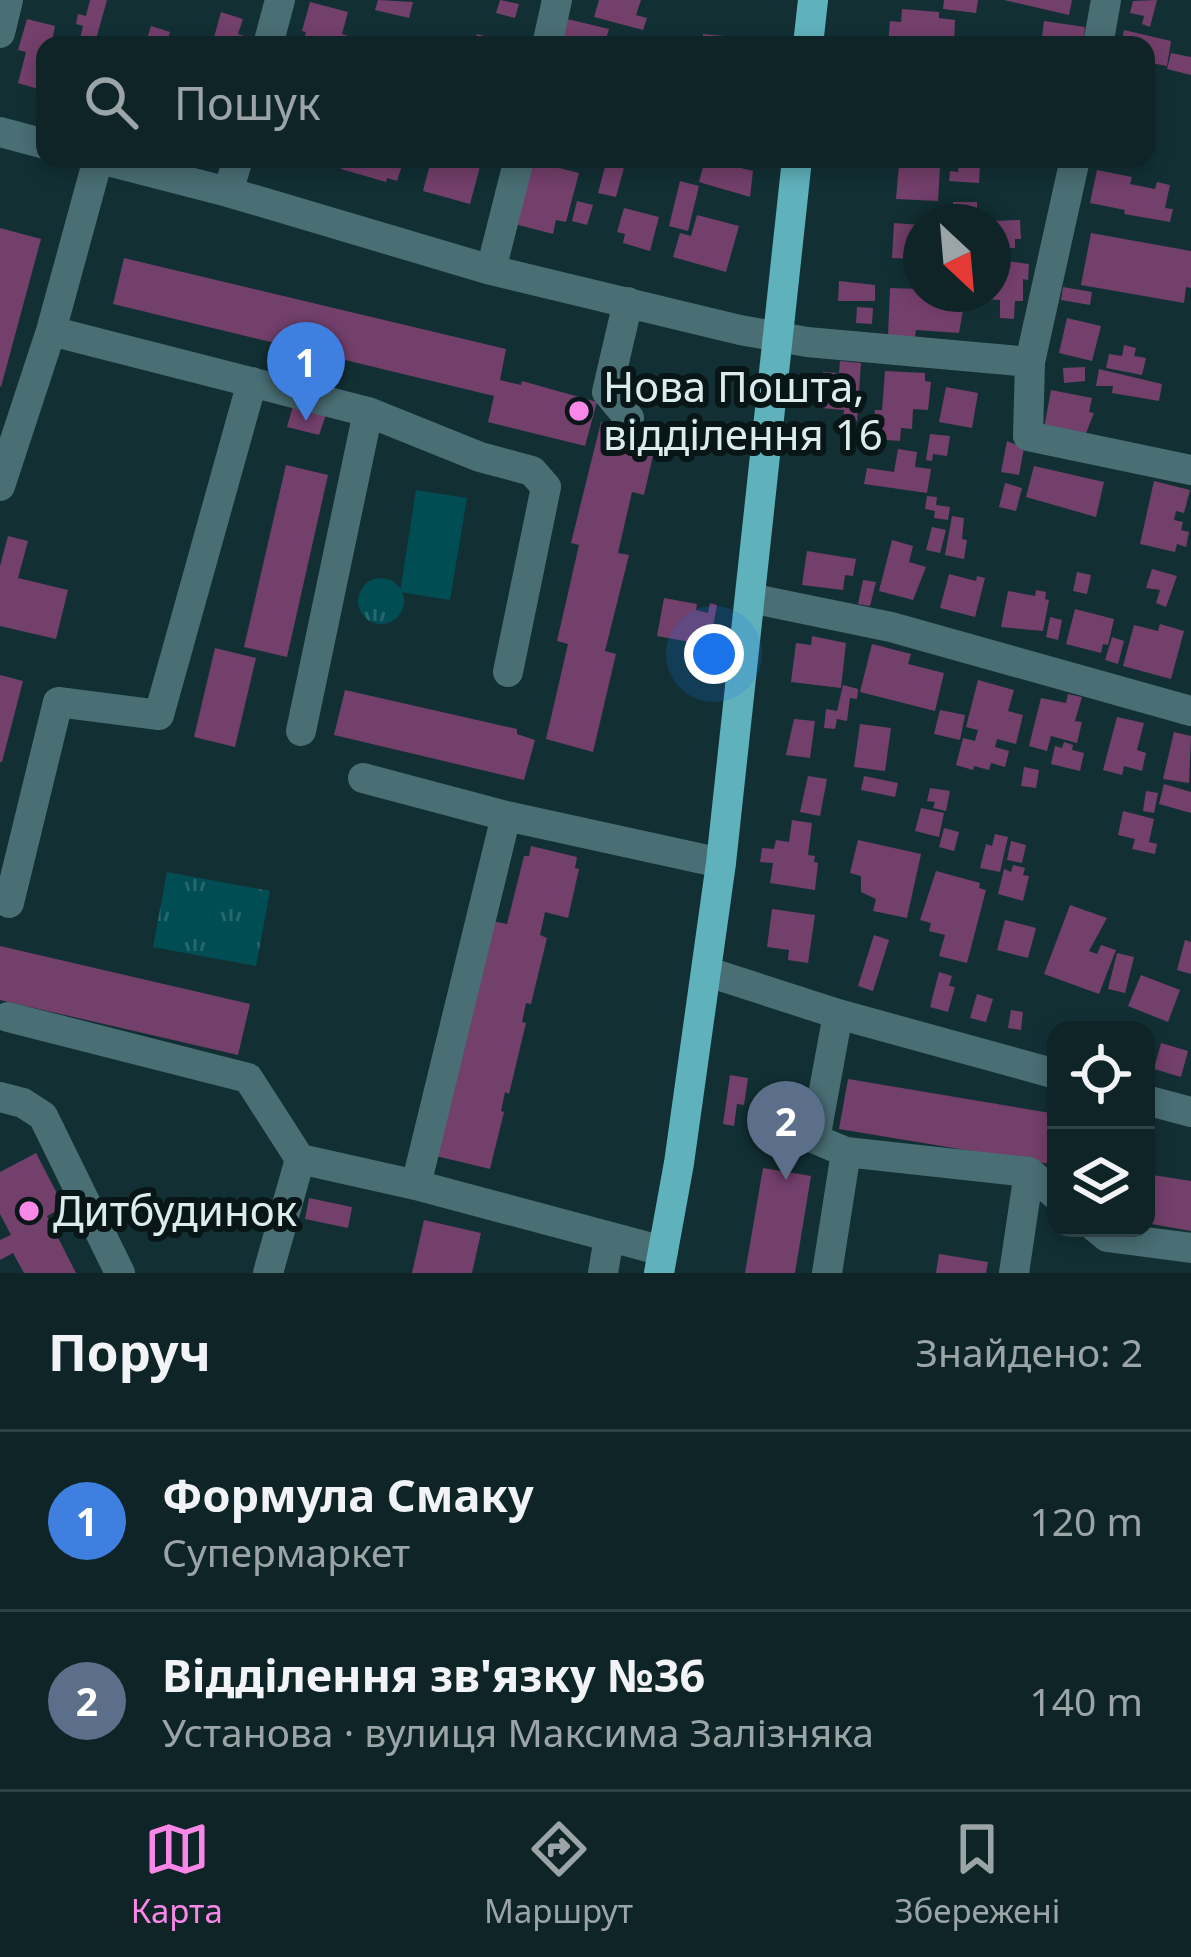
<!DOCTYPE html>
<html lang="uk">
<meta charset="utf-8">
<style>
body{margin:0;font-family:"Noto Sans",sans-serif;background:#1c3033;color:#f1f3f6}
.controls{position:absolute;right:36px;bottom:36px;display:grid;overflow:hidden;border-radius:24px;box-shadow:0 6px 18px #0003}
.controls button{width:108px;height:108px;display:grid;place-items:center;padding:0;border:0;border-bottom:3px solid #2e4144;background:#0e2427;color:#f1f3f6;font:60px sans-serif}
.compass{position:absolute;left:903px;top:204px;width:108px;height:108px;border-radius:50%;background:#0e2427;box-shadow:0 6px 18px #0003;rotate:154deg}
.you{position:absolute;left:714px;top:654px;width:42px;height:42px;margin:-30px;border:9px solid #fff;border-radius:50%;background:#1a73e8;box-shadow:0 0 0 18px #1a73e833}
.badge{display:grid;place-items:center;width:78px;height:78px;border-radius:50%;background:#f987e8;color:#fff;font-size:39px;font-weight:700}
.pin{position:absolute;translate:-50% -99px;filter:drop-shadow(0 3px 6px #0008)}
.pin::after{content:'';position:absolute;top:63px;width:42px;height:36px;background:inherit;clip-path:polygon(0 0,100% 0,50% 100%)}
.list{margin:0;padding:0;list-style:none}
h2{display:flex;justify-content:space-between;align-items:center;height:156px;margin:0;padding:0 48px;font-size:51px}
h2 small{font-size:39px;font-weight:400;color:#9ba4a7}
.list li{display:grid;grid-template-columns:78px 1fr auto;gap:36px;align-items:center;box-sizing:border-box;height:180px;padding:0 48px;border-top:3px solid #2e4144}
.list b{display:block;font-size:45px;white-space:nowrap}
.list p{margin:0;font-size:39px;white-space:nowrap;color:#9ba4a7}
.list em{font-size:39px;font-style:normal;color:#9ba4a7}
.icon{flex:none;width:66px;height:66px;fill:none;stroke:currentColor;stroke-width:2;stroke-linecap:round;stroke-linejoin:round}
.map{position:relative;flex:none;width:1191px;height:1273px;overflow:hidden}
.search{position:absolute;background:#0e2427;box-shadow:0 6px 18px #0003;left:36px;right:36px;top:36px;height:132px;display:flex;align-items:center;gap:30px;box-sizing:border-box;padding:0 42px;border-radius:24px;color:#9ba4a7;font-size:45px}
.sheet{height:516px;background:#0e2427}
nav{display:flex;justify-content:space-around;align-items:center;box-sizing:border-box;height:168px;border-top:3px solid #2e4144;background:#0e2427;font-size:33px;color:#9ba4a7}
nav a{display:grid;justify-items:center;gap:6px}
nav .on{color:#f987e8}
.map>svg:first-child{display:block}
</style>
<div class="map">
<svg width="1191" height="1273" viewBox="0 0 1191 1273">
<defs>
<pattern id="grass-tufts" width="24" height="20" patternUnits="userSpaceOnUse" patternTransform="scale(3)"><rect width="24" height="20" fill="#014d54"/><path d="M3 7l-1-3M5 7V3M7 7l1-3M15 17l-1-3M17 17v-4M19 17l1-3" fill="none" stroke="#25676d"/></pattern>
</defs>
<rect width="100%" height="100%" fill="#123034"/>
<!-- grass -->
<path fill="url(#grass-tufts)" d="M358 601a23 23 0 1 1 46 0a23 23 0 1 1-46 0Z
M167,872L270,891L256,966L153,947Z"/>
<!-- garden -->
<path fill="#014d54" d="M416,490L467,498L450,600L400,592Z"/>
<!-- building -->
<path fill="#733f6b" d="M90,0H107L95,43L80,39L83,26L76,24L78,14L86,16Z
M378,0L413,2L409,18L375,10Z
M500,0L519,4L515,18L496,13Z
M599,0H641L636,15L647,18L643,30L594,17Z
M944,0H978L976,13L943,9Z
M1004,0H1072L1069,15Z
M1157,0L1150,27L1142,24L1144,16L1130,13L1133,1Z
M310,2L348,12L342,34L349,36L347,45L303,43L306,32L302,31Z
M902,9L939,12V18L955,20L954,45H888L890,21L901,22Z
M221,12L243,19L238,34L254,39L253,45L213,41Z
M563,18L609,29L604,45L558,37Z
M27,19L55,26L51,45H45V91L18,83L26,52L18,50Z
M1044,21L1085,27L1083,45H1041Z
M151,26L170,32L166,45H145Z
M1124,30L1171,41L1167,66L1146,62V45H1121Z
M477,34L512,43V45H474Z
M703,34L757,39L756,45H702Z
M1010,37L1039,43V45H995L996,38L1009,40Z
M1171,53L1191,57V75L1167,69Z
M343,159H404L397,181L387,178L386,182L341,169Z
M441,159H482L470,204L423,191L430,164L439,167Z
M607,159L626,160L616,197L598,193Z
M705,159L753,171L750,197L699,182Z
M926,159L938,160L940,167L938,201L896,199L899,164L926,166Z
M528,160L579,173L566,222L556,220L553,234L511,223Z
M959,164L980,165L979,183L949,181L950,171L958,172Z
M1097,170L1132,177L1130,184L1155,189L1157,182L1170,185L1165,208L1173,209L1170,222L1124,214L1125,210L1090,203Z
M680,181L699,186L688,231L669,226Z
M577,201L593,205L587,225L572,221Z
M953,202H977V219H953Z
M624,208L659,217L650,251L623,243L625,234L617,232Z
M697,215L739,226L726,272L673,257L680,233L691,236Z
M1020,220L1021,239H1015V248H993V221Z
M894,223L921,225V259L892,258Z
M0,228L41,239L1,387L0,386Z
M1091,233L1191,251V288L1186,287L1184,303L1081,285Z
M993,252L999,253L998,259L1006,261L1029,264L1028,280L1023,279V301H1015L1014,319L1000,318V300L965,298L959,333L916,330L915,337L888,336L890,288L921,289V294H993Z
M124,258L506,349L500,380L521,385L522,381L597,402L585,446L488,422L494,396L113,304Z
M839,281L875,285V301H838Z
M1063,287L1092,292L1090,305L1061,300Z
M857,307L873,308L872,324L856,323Z
M1067,318L1101,326L1092,361L1059,353Z
M1124,345L1136,348L1134,356L1146,358L1142,375L1106,368L1109,354L1122,356Z
M840,361L861,363L857,421L843,420L844,410L821,408L823,372L839,373Z
M1085,367V381L1064,383L1063,368Z
M1099,369L1162,384L1159,401L1112,393L1113,386H1096Z
M885,371L925,373V381L931,382L928,410L913,409L912,429L901,428L900,441L873,439L875,410H882Z
M946,387L978,393L972,428L939,422Z
M1051,390L1092,398L1089,412L1094,413L1085,436L1044,428Z
M293,406L326,415L319,435L287,427Z
M601,422L657,438L644,495L632,492L618,553L629,555L605,651L616,654L593,752L546,739L568,644L557,641L579,545L571,543Z
M930,434L950,436L947,456L933,454L932,461L926,460Z
M1007,441L1024,448L1019,475L1001,472Z
M898,449L917,452L915,467L931,469L927,493L864,484L867,468L894,472Z
M286,465L328,475L287,657L244,647Z
M1034,466L1104,482L1096,517L1026,497Z
M1154,481L1190,490L1184,513L1176,511L1174,520L1183,522L1181,530L1189,532L1186,547L1177,544L1175,552L1140,544Z
M1005,483L1022,488L1016,511L999,507Z
M927,496L937,497L936,505L950,507L948,520L934,518L935,511L925,509Z
M952,516L964,518L962,539L967,540L964,559L945,555Z
M932,527L946,530L940,553L926,550Z
M8,536L28,541L18,578L68,590L56,639L0,626V566Z
M892,540L913,546L909,562L926,567L913,600L879,591Z
M807,551L856,559L853,576L845,575L843,590L802,585Z
M1152,569L1177,576L1166,607L1156,603L1160,590L1146,588Z
M1077,572L1091,575L1087,594L1073,591Z
M949,574L976,581L977,576L985,578L975,617L940,608Z
M863,580L876,582L870,606L858,604Z
M1036,590L1046,592L1045,599L1049,600L1043,631L1001,627L1008,591L1035,596Z
M664,598L697,604L696,610L708,613L710,603L717,605L709,649L703,647L704,638L691,635L690,642L657,636Z
M1075,609L1114,619L1108,645L1103,644L1101,653L1066,644Z
M1050,617L1062,620L1058,640L1046,637Z
M1160,624L1184,631L1171,679L1123,666L1134,625L1158,631Z
M812,636L846,643L841,688L791,682L796,643L811,645Z
M1112,637L1124,641L1118,664L1105,660Z
M872,644L911,654L908,664L944,673L935,711L860,692Z
M215,648L256,658L235,747L194,737Z
M0,675L23,681L2,762H0Z
M978,680L1014,690L1008,711L1023,715L1016,744L997,739L995,747L1009,751L1005,767L991,763L989,770L974,766L973,770L956,765L963,738L975,741L978,730L966,727Z
M843,685L858,689L857,699L850,698L847,721L837,719L835,729L824,728L826,709L837,711Z
M345,690L517,729V734L535,740L524,780L334,735Z
M1068,694L1082,697L1075,721L1082,722L1077,743L1051,736L1047,751L1029,746L1041,698L1066,703Z
M940,710L965,715L960,740L934,734Z
M1117,717L1144,723L1137,750L1146,753L1142,771L1124,766L1122,775L1103,770Z
M794,719L815,721L810,758L786,755Z
M860,724L891,728L885,771L854,767Z
M1174,732L1191,736L1189,783L1163,779Z
M1064,742L1073,745L1072,750L1084,753L1080,771L1051,764L1055,746L1062,748Z
M1024,767L1039,770L1036,788L1021,786Z
M808,776L827,779L820,816L800,812Z
M864,776L898,783L895,797L861,790Z
M1164,784L1191,792V813L1159,804Z
M930,788L950,791L946,811L933,808L935,802L927,801Z
M1146,791L1158,793L1154,813L1143,811Z
M921,808L944,813L939,837L915,831Z
M1123,811L1154,819L1149,842L1157,844L1155,854L1132,849L1135,839L1118,835Z
M792,820L812,823L808,855L815,856L814,862L818,863L815,890L770,883L773,863L760,862L762,848L774,849L776,840L789,842Z
M944,828L959,832L954,851L939,847Z
M995,834L1008,837L1000,872L980,868L986,844L992,846Z
M858,840L921,854L907,918L873,911L876,899L861,892V876L850,873Z
M1011,841L1026,845L1022,863L1007,860Z
M531,846L577,857L575,868L579,869L568,918L545,912L540,935L547,938L531,1004L526,1003L522,1022L526,1023L509,1094L505,1092L501,1111L504,1112L490,1169L436,1156L492,921L507,924L524,856H529Z
M1013,865L1025,868L1023,875L1029,876L1023,901L998,894L1004,869L1011,872Z
M936,871L980,883L979,888L986,890L967,963L939,956L945,935L929,931L931,923L920,920Z
M1070,905L1107,918L1089,951L1097,954L1101,945L1116,950L1099,994L1044,974Z
M772,909L815,915L808,963L788,960L789,950L767,947Z
M1005,920L1036,928L1028,958L997,950Z
M874,935L889,940L873,991L858,986Z
M1185,940L1191,942V974L1177,970Z
M0,946L250,1004L238,1055L0,1000Z
M1117,953L1134,957L1125,993L1108,989Z
M939,972L952,976L949,986L955,987L948,1012L930,1007Z
M1141,975L1180,990L1168,1022L1128,1006Z
M977,994L993,999L986,1022L970,1018Z
M1011,1010L1023,1012L1021,1030L1008,1028Z
M1161,1043L1188,1051L1181,1077L1154,1069Z
M730,1075L748,1078L744,1105L737,1104L734,1126L723,1124Z
M848,1079L1056,1114V1165L839,1129Z
M36,1153L64,1207L47,1216L76,1273H24L13,1253L0,1260V1240L11,1235L0,1214V1172Z
M763,1168L811,1176L795,1273H745Z
M1146,1174L1191,1181V1231L1146,1223Z
M309,1198L352,1207L348,1228L305,1219Z
M424,1220L481,1233L472,1273H412Z
M939,1254L988,1262L986,1273H936Z"/>
<g fill="none" stroke-linecap="round" stroke-linejoin="round">
<!-- minor -->
<path stroke="#496e74" stroke-width="30" d="M0,33L8,0
M268,45L280,0
M547,45L557,0
M1098,45L1106,0
M0,132L45,144
M100,159L228,192L491,270L740,330L807,342L1030,362
M1075,159L1030,362L1028,436L1191,470
M228,192L238,159
M491,270L519,159
M628,302L607,392L629,418
M51,331L368,412L480,457L532,471L546,487L508,672
M0,486L51,331L98,159
M750,598L891,627L1191,711
M301,731L368,412
M363,778L506,816L721,863
M9,903L58,702L159,715L252,382
M708,972L838,1014L1056,1074
M838,1014L815,1139L846,1152
M8,1017L248,1078L300,1159L416,1185L663,1251
M0,1097L23,1103L43,1116L120,1273
M1146,1100L1191,1112
M416,1185L506,816
M1096,1228L1107,1237L1191,1248
M268,1273L300,1159
M603,1273L609,1237
M827,1273L846,1152L1029,1172L1056,1195
M1014,1273L1029,1172"/>
<!-- major -->
<path stroke="#5fb1bc" stroke-width="30" d="M808,45L813,0
M659,1273L679,1163L721,863L797,159"/>
</g>
<!-- markers -->
<g fill="#f987e8" stroke="#091618" stroke-width="4.5">
<circle cx="579" cy="411" r="12"/>
<circle cx="29" cy="1211" r="12"/>
</g>
<g text-anchor="middle" stroke-width="12" stroke-linejoin="round" paint-order="stroke">
<!-- poi labels -->
<g font-size="42" fill="#dbecee" stroke="#091618" text-anchor="start">
<text x="603" y="402">Нова Пошта,<tspan x="603" dy="48">відділення 16</tspan></text>
<text x="53" y="1226">Дитбудинок</text>
</g>
</g>
</svg>
<div class="controls">
<button><svg class="icon" aria-label="locate" viewBox="0 0 24 24"><circle cx="12" cy="12" r="6"/><path d="M12 2v4M12 18v4M2 12h4M18 12h4"/></svg></button>
<button><svg class="icon" aria-label="layers" viewBox="0 0 24 24"><path d="M12 4l9 5-9 5-9-5zM3 14l9 5 9-5"/></svg></button>
</div>
<svg class="compass" viewBox="-18 -18 36 36"><path d="M0-13l5 13h-10z" fill="#e53935"/><path d="M0 13l5-13h-10z" fill="#9ba4a7"/></svg>
<div class="you"></div>
<div class="pin badge" style="left:306px;top:421px;background:#3f7fe0">1</div>
<div class="pin badge" style="left:786px;top:1180px;background:#5c6f8a">2</div>
<div class="search"><svg class="icon" aria-label="search" viewBox="0 0 24 24"><circle cx="10" cy="10" r="6"/><path d="M15 15l6 6"/></svg>Пошук</div>
</div>
<section class="sheet">
<h2>Поруч<small>Знайдено: 2</small></h2>
<ul class="list">
<li><span class="badge" style="background:#3f7fe0">1</span><div><b>Формула Смаку</b><p>Супермаркет</p></div><em>120 m</em></li>
<li><span class="badge" style="background:#5c6f8a">2</span><div><b>Відділення зв'язку №36</b><p>Установа · вулиця Максима Залізняка</p></div><em>140 m</em></li>
</ul>
</section>
<nav>
<a class="on"><svg class="icon" aria-label="map" viewBox="0 0 24 24"><path d="M3 6l6-2 6 2 6-2v14l-6 2-6-2-6 2zM9 4v14M15 6v14"/></svg>Карта</a>
<a><svg class="icon" aria-label="directions" viewBox="0 0 24 24"><path d="M12 3l9 9-9 9-9-9zM9 14v-3h6M13 9l2 2-2 2"/></svg>Маршрут</a>
<a><svg class="icon" aria-label="saved" viewBox="0 0 24 24"><path d="M7 4h10v16l-5-4-5 4z"/></svg>Збережені</a>
</nav>
